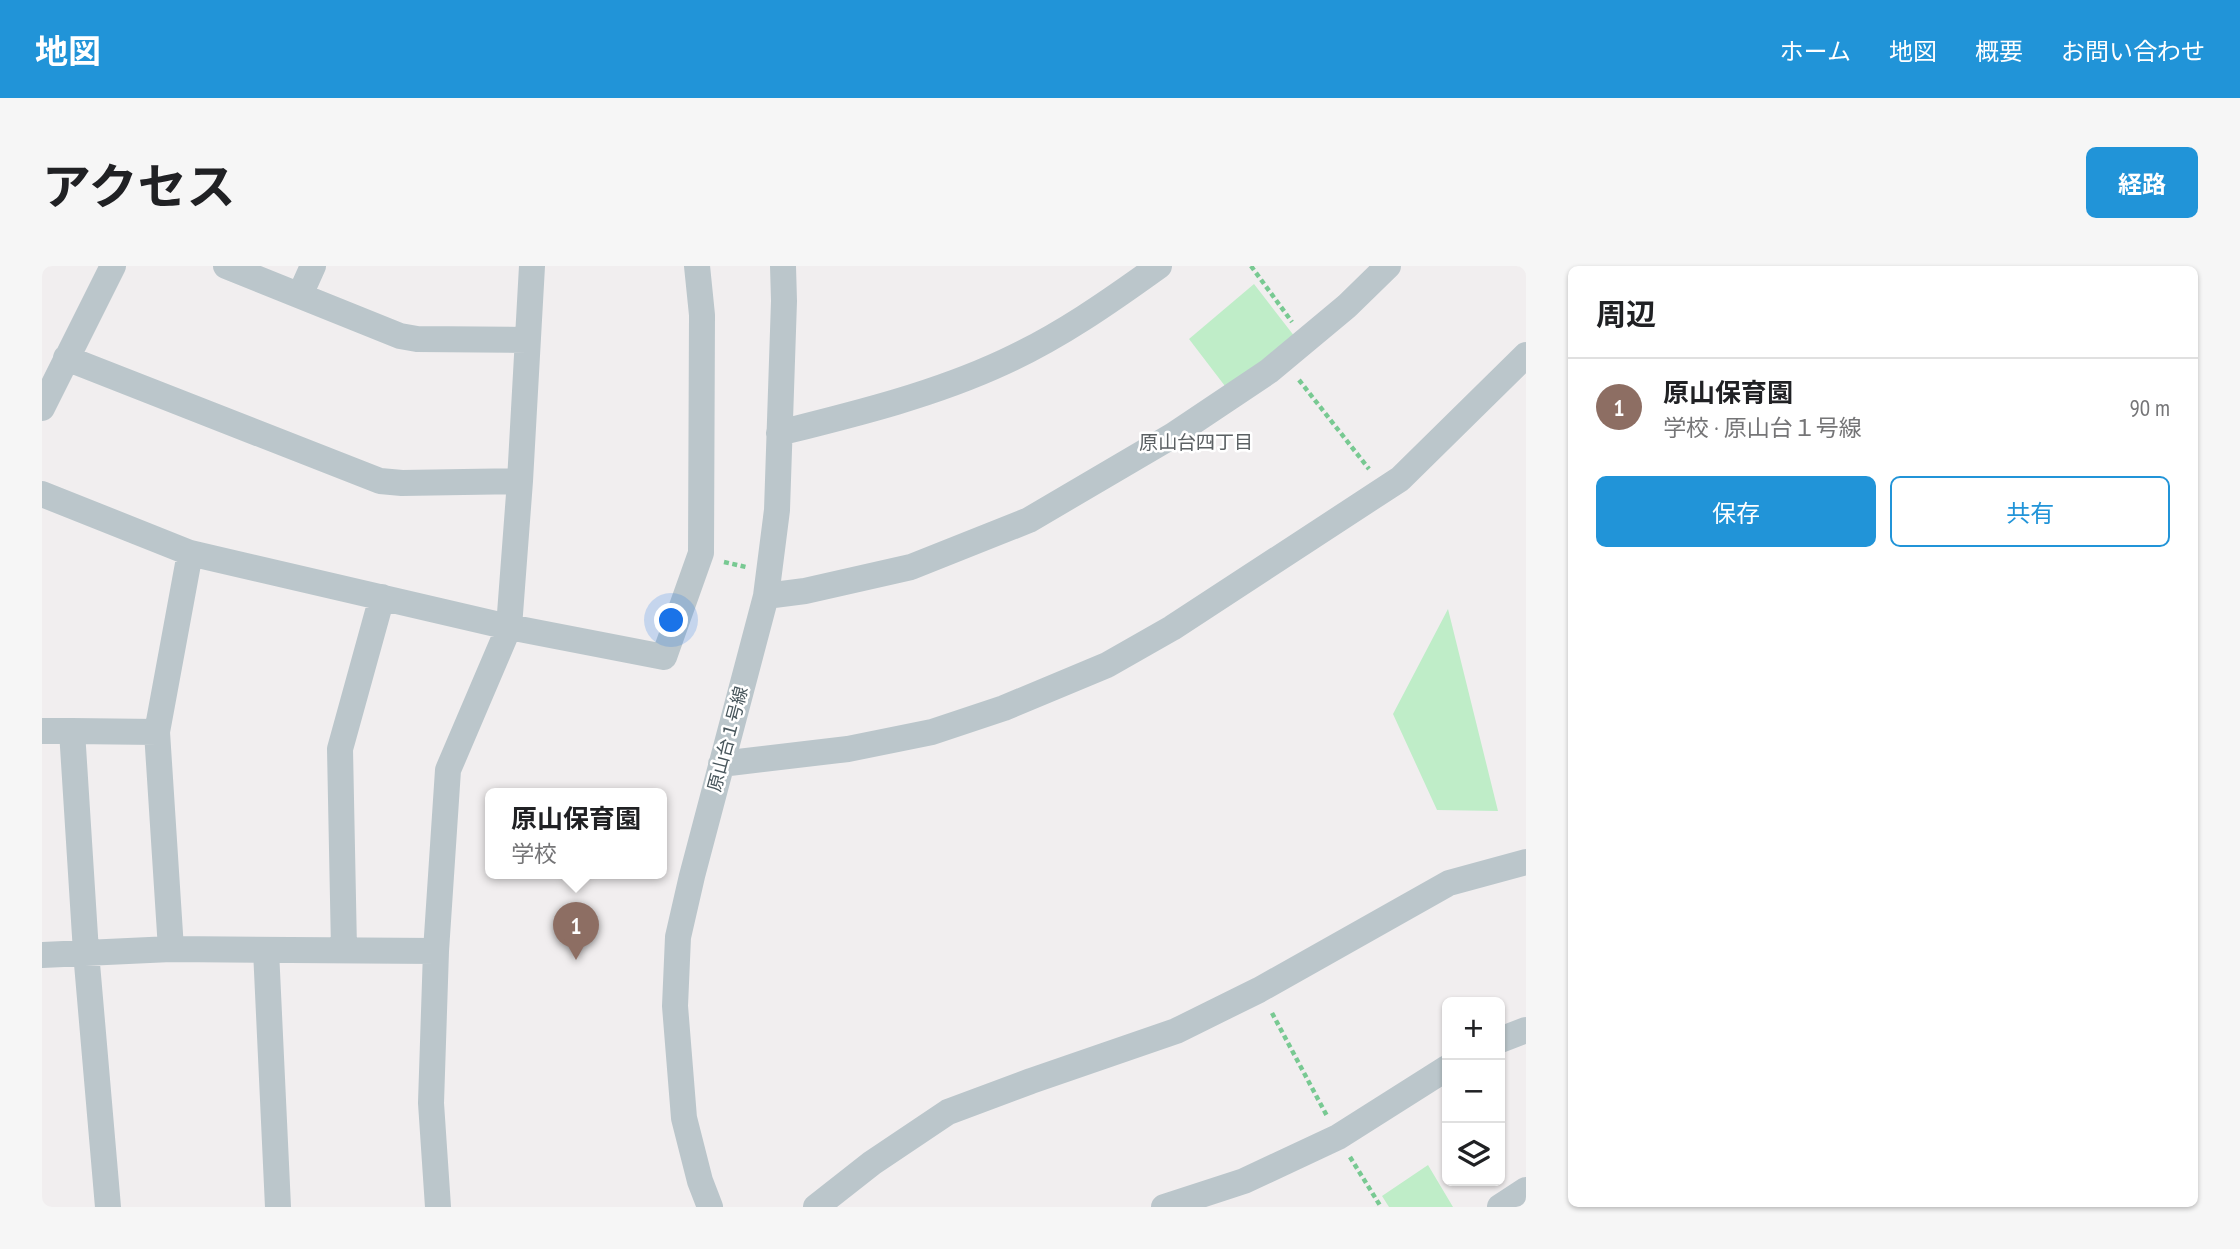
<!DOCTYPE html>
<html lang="ja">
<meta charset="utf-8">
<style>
body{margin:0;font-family:"PT Sans Narrow","Noto Sans JP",sans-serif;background:#f6f6f6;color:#202124}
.controls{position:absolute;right:21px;bottom:21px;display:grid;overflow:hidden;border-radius:10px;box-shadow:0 2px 5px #0004}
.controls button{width:63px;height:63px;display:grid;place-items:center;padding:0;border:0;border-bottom:2px solid #e0e0e0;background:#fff;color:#202124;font:35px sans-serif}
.you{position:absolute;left:630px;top:355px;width:24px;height:24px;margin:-18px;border:5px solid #fff;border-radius:50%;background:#1a73e8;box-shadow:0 0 0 10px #1a73e833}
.badge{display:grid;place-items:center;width:46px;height:46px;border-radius:50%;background:#2194d8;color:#fff;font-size:23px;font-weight:700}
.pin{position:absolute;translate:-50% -58px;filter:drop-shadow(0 2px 4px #0008)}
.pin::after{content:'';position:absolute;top:37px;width:24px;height:21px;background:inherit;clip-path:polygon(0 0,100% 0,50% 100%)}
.popup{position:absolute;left:443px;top:522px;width:182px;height:91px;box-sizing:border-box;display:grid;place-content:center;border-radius:10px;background:#fff;filter:drop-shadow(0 2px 5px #0005);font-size:23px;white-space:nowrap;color:#757577}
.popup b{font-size:26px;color:#202124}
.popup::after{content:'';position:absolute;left:50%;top:100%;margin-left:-14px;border:14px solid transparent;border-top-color:#fff}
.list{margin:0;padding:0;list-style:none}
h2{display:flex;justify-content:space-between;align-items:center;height:91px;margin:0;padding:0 28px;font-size:30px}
h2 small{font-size:23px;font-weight:400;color:#757577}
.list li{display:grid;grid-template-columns:46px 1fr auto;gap:21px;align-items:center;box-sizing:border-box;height:98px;padding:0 28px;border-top:2px solid #e0e0e0}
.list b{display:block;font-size:26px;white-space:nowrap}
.list p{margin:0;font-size:23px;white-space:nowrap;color:#757577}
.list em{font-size:23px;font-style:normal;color:#757577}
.actions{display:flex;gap:14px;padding:21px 28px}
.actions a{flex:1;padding:16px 0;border:2px solid #2194d8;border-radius:10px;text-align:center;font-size:24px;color:#2194d8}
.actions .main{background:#2194d8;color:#fff}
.icon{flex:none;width:38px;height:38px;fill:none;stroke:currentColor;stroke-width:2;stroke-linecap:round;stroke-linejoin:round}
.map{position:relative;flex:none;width:1484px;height:941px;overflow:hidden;border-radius:10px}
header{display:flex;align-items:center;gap:42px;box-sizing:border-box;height:98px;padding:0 35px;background:#2194d8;color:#fff}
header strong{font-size:33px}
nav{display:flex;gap:38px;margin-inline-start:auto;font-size:24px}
.intro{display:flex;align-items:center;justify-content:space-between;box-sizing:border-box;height:168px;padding:0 42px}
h1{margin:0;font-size:49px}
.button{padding:18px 32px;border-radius:10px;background:#2194d8;color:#fff;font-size:24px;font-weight:700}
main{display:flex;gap:42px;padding:0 42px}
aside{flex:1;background:#fff;border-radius:10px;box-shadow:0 2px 5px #0004}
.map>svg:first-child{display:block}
</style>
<header>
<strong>地図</strong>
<nav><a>ホーム</a><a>地図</a><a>概要</a><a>お問い合わせ</a></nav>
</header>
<div class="intro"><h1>アクセス</h1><a class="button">経路</a></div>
<main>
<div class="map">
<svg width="1484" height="941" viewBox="0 0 1484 941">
<rect width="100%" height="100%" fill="#f1eeef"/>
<!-- green -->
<path fill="#bfedc8" d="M1212,18L1253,71L1186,124L1147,73Z
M1406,343L1456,545L1395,544L1351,448Z
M1386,899L1411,941H1347L1340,930Z"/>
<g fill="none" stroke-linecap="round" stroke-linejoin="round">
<!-- path -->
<path stroke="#78c992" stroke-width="4.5" stroke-dasharray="5 3.5" stroke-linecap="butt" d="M1209,0L1250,56
M1257,114L1327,203
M682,296L704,301
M1230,747L1285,850
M1308,891L1339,941"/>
<!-- minor -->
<path stroke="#bbc6cb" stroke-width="26" d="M184,0L358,70L375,73L485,74
M258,29L271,0
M24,92L338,215L360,217L478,215
M0,142L71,0
M737,167C813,148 891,129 962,96C1017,71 1067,36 1117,0
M0,228L148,287L467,361L622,391L659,287L660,49L655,0
M724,330L763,325L869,301L987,254L1130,170L1227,105L1305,40L1346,0
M0,465H30L44,686L66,941
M30,465L115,466
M679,498L806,483L890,466L962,442L1065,399L1130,362L1358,213L1484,89
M129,683L115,466L148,287
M302,683L298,483L340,331
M224,684L236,941
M0,689L129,683L394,685
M1458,774L1484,764
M396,941L389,837L394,685L406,504L467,361L478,215L490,0
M668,941L658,915L642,852L633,740L636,671L650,610L724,330L735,244L742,35L741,0
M774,941L830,897L906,846L989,815L1134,765L1217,724L1407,617L1484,596
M1122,941L1202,915L1296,871L1405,802
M1458,941L1484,924"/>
</g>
<g text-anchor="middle" stroke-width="5" stroke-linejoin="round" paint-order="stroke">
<!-- street labels -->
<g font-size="18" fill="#47555b" stroke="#fff">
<text transform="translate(686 473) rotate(-75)" y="6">原山台１号線</text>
</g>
<!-- neighbourhood labels -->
<g font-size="19" fill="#5b6063" stroke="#fff">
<text x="1154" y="183">原山台四丁目</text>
</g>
</g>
</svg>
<div class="controls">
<button>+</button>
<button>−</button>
<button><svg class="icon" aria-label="layers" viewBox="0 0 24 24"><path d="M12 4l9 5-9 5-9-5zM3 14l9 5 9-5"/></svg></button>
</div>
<div class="you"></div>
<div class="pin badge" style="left:534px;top:694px;background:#8d6e63">1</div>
<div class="popup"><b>原山保育園</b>学校</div>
</div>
<aside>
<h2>周辺<small></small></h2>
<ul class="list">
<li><span class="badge" style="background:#8d6e63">1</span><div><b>原山保育園</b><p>学校 · 原山台１号線</p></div><em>90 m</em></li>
</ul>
<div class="actions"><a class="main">保存</a><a>共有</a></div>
</aside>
</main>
